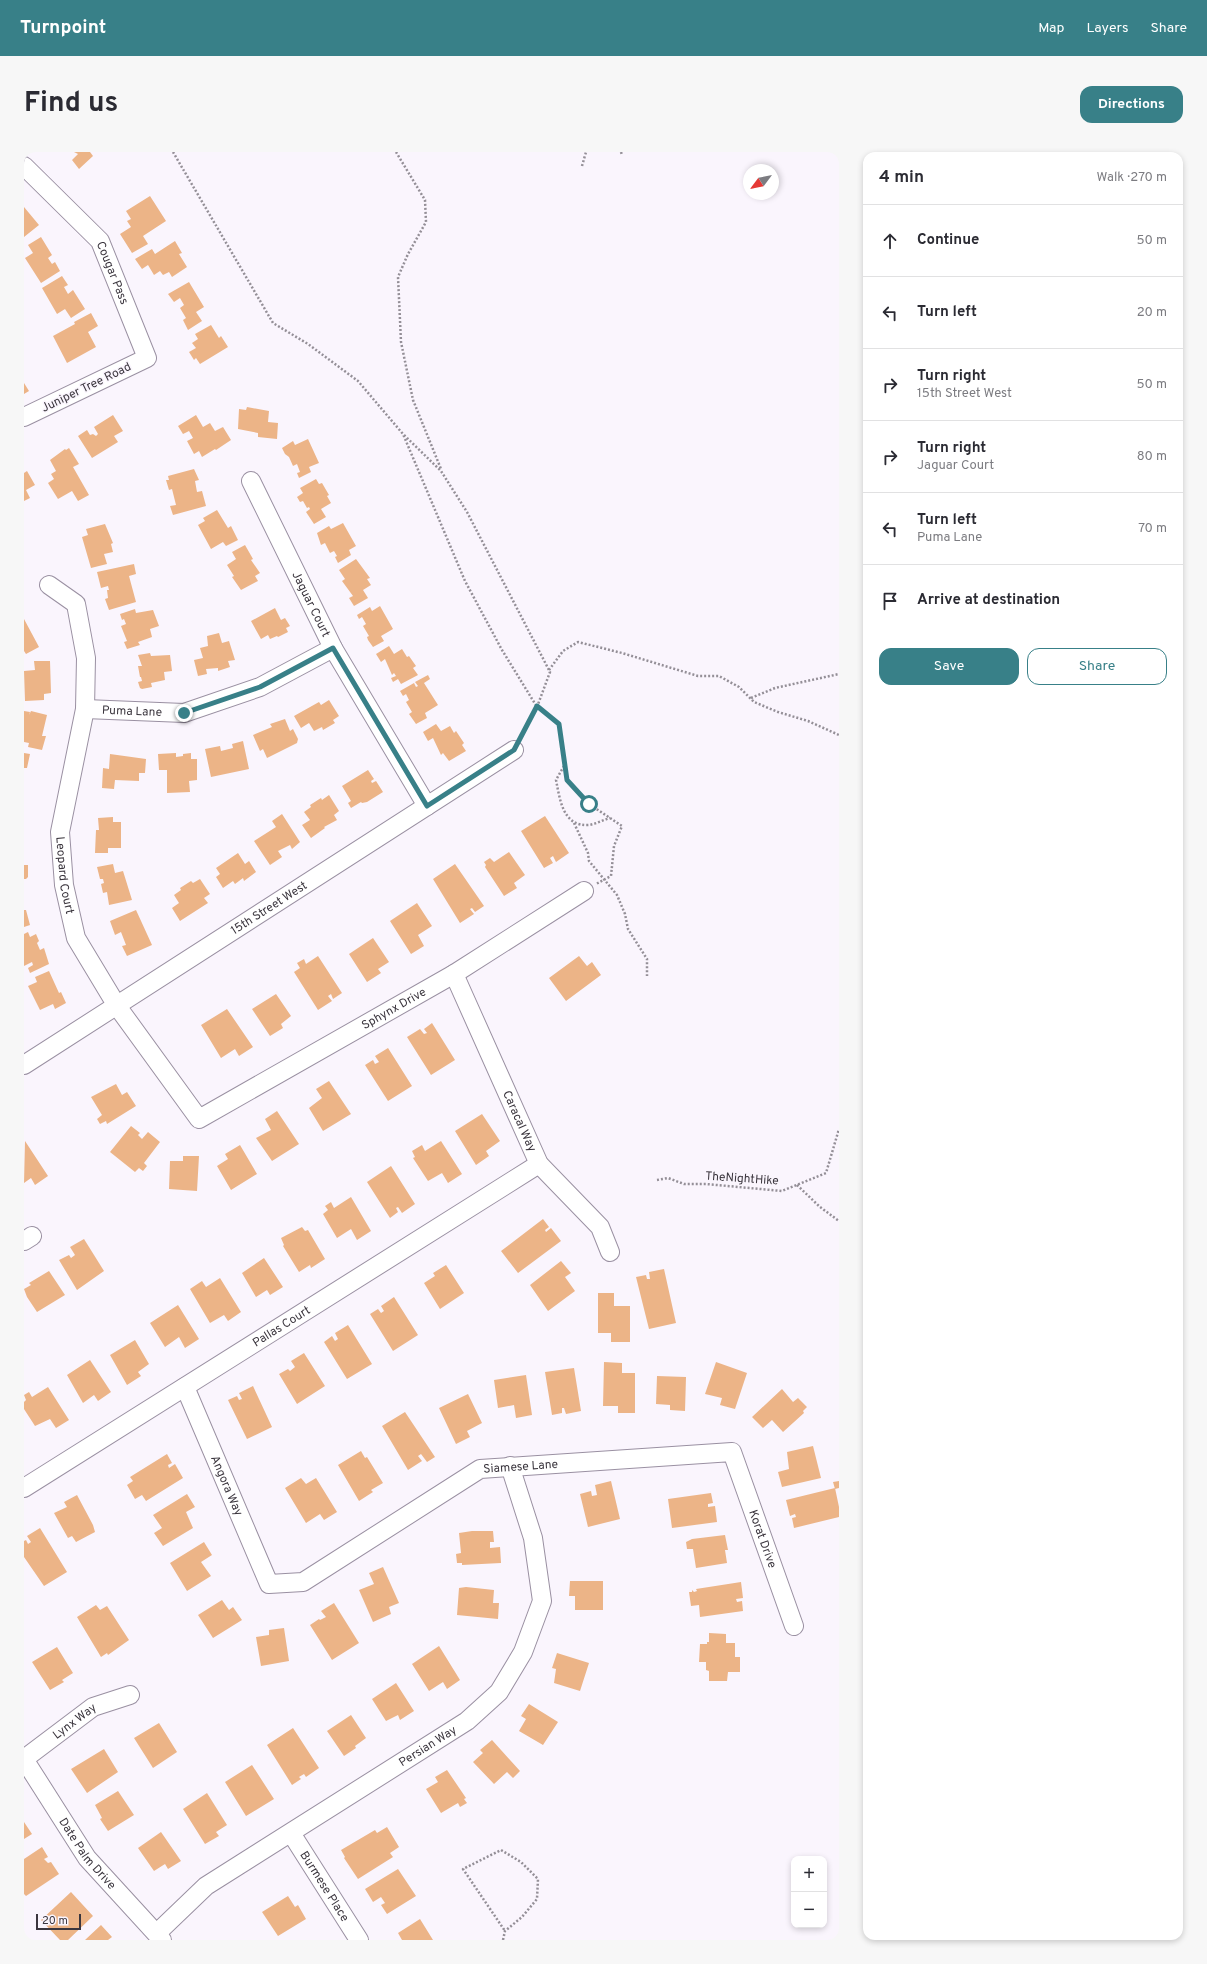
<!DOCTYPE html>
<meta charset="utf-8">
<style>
body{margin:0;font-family:Overpass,sans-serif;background:#f7f7f7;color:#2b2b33}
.controls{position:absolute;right:12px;bottom:12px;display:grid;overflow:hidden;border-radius:8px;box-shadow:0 2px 6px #0003}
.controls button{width:36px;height:36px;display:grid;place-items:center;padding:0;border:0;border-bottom:1px solid #e1e1e2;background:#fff;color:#2b2b33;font:20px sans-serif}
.compass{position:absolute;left:719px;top:12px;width:36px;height:36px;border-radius:50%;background:#fff;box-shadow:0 2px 6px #0003;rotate:238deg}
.scale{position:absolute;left:12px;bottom:10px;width:45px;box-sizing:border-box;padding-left:4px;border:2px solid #3b363e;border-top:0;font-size:11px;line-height:14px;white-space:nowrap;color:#3b363e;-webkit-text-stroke:3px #faf5fd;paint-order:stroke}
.stop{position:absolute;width:12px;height:12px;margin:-9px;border:3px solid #388088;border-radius:50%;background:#fff}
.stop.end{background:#388088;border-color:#fff;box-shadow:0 1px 4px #0008}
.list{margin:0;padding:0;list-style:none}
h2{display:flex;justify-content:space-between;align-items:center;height:52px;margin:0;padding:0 16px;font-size:17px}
h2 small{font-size:13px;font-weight:400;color:#7c7c81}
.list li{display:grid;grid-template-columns:26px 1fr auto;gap:12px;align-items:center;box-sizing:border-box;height:72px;padding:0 16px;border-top:1px solid #e1e1e2}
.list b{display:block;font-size:15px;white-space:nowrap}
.list p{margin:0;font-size:13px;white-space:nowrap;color:#7c7c81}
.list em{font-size:13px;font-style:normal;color:#7c7c81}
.actions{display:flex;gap:8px;padding:12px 16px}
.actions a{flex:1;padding:9px 0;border:1px solid #388088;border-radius:12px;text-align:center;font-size:14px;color:#388088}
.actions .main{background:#388088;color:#fff}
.icon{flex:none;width:22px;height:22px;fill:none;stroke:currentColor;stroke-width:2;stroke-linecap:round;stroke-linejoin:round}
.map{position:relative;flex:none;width:815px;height:1788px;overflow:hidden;border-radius:12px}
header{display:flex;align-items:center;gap:24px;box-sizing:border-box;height:56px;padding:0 20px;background:#388088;color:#fff}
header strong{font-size:19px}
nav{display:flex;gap:22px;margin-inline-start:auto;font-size:14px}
.intro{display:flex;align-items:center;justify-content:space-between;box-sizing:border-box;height:96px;padding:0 24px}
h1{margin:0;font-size:28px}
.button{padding:10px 18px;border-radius:12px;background:#388088;color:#fff;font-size:14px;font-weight:700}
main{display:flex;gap:24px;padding:0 24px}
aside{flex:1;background:#fff;border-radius:12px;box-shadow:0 2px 6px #0003}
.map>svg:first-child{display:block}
</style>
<header>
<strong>Turnpoint</strong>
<nav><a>Map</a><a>Layers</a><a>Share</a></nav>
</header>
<div class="intro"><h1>Find us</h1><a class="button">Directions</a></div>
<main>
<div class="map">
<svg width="815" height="1788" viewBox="0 0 815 1788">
<rect width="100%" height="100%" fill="#faf5fd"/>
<!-- building -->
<path fill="#ecb487" d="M50,0H66L69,4L55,17L48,8L54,2Z
M126,44L142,69L119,84L124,92L108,101L96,82L107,75L103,69L107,67L102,59Z
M0,55L15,73L0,85Z
M17,85L28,103L24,106L28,112L31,110L36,119L17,131L1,106L9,101L4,93Z
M151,89L158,101L155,102L163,115L148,125L145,120L139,123L136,119L130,123L124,113L118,117L111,107L128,97L131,102Z
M38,124L44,133L40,135L44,142L49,138L61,157L47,166L41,157L33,162L18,136Z
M165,130L180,155L172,160L178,169L164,178L159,168L162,166L156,156L160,153L156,146L150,150L144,142Z
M67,161L74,174L64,180L72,195L43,211L29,184L51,172L50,170Z
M187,173L195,186L197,184L204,195L176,212L172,206L170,208L165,200L172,196L168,191L174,187L171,182Z
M0,231L5,239L0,242Z
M223,255L245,259L244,270L254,271L253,287L234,285V281L214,277L215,257L222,258Z
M89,263L99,279L90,284L94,290L68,306L54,284L63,278L66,283L69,282L72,284L74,282L70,275Z
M172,263L179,275L186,271L191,279L199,275L207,288L192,298L191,297L178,305L175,299L170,302L163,289L169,286L165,279L159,282L154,274Z
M284,287L295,311L285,315L287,320L275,326L273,321L276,320L273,312L269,314L265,305L261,302L258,296L269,289L271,293Z
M45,296L55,312L49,315L65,343L54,349L48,339L34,347L24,331L30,327L27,322L32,319L26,308L41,297L42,298Z
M170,317L175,328L171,329L173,340L178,339L182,354L149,363L146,354L152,353L148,337L145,338L142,328H145L144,324Z
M3,319L11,333L2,338L6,346L0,349V321Z
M292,327L295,332L298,331L305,343L303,344L307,351L297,357L302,365L290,372L282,360L286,357L285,355L283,356L279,349L276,350L273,345L279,341L276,336Z
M193,358L204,376L207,374L214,388L202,394L199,390L187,397L174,373L181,369L179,366Z
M319,371L332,394L325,398L327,403L314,411L311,405L313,404L310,399L306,401L301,391L297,393L293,381L305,374L307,377Z
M81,372L89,391L87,392L89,400L80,402L83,412L67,416L58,385L64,383L62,377Z
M221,393L229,407L227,408L236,421L231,424L234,429L217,438L208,425L210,424L203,413L212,407L208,400Z
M332,407L346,426L343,427L347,433L339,438L344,446L330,454L325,446L329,444L318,429L321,427L315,418Z
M110,412L112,422L105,424L112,450L85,458L81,447L84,446L83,438H85L84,434L77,436L73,420Z
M356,454L369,477L357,484L360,489L349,495L344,488L343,485L345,484L339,474L342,472L338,465L335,467L333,463L346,455L348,459Z
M251,456L257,468L261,466L266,474L262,476L264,480L254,485L253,484L246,487L244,483L237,487L227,469Z
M111,457L112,461L129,458L135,474L126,477L128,485L114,490L116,493L103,497L100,490L103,489L97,474L102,472L100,467L98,468L96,462Z
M0,467L15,495L2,502L0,499Z
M195,481L198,491L205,489L211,508L204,509L206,515L194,519V516L182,517L183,522L174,524L170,508L179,506L176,496L184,494L183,484Z
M365,494L370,502L378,497L383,505L385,504L392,514L389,516L394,523L377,532L374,527L369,530L367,526L372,524L370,521L368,523L361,507L357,510L352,502Z
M126,501L127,504L146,503L148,519L140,520L141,528L127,531L128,535L118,537L116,536L114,530L118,529L117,525H116L114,514H118L114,503Z
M10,509H26L27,541L20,542V548L1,549L0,519L11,518Z
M404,523L406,527L400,531L414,553L401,561L403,566L392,572L385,562L388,560L382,550L385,548L382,542L379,544L376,539L390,531L392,535L394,534L391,530Z
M305,548L315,564L309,568L311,571L299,578L298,575L290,579L285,571L277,576L270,564L295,550L297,553Z
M0,559L6,560L5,563L7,559L23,563L18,584H22L18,598L4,595L5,591L0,590Z
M261,567L266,579L269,577L274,587L273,591L243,606L239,597L236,599L229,583L248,575L246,572Z
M412,572L417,579L426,574L430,581L432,579L440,591L438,593L442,599L425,609L419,601L417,603L409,586L404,589L399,580Z
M219,589L225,617L187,625L181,597L196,594L197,599L209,596L208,592Z
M0,601L6,602L3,616H0Z
M152,601V605L159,604V602L167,601V607H173V628L165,629L166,640L143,641V618H135L134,602Z
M86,602L122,607L121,621H115V629L91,628L90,637L78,636L79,616L85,617Z
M344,618L350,627L347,629L348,631L352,629L359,640L343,650L338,651L337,650L327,656L324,651L327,649L318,634Z
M305,643L315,659L310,663L313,668L300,675L301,676L287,686L278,673L286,668L280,660L287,655L286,653L297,646L298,648Z
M258,662L276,690L268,697L266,693L254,699L258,705L246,713L230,689L252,675L248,669Z
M521,664L545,701L532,710L529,704L526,706L529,711L520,716L497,679Z
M89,665V670H97V696H84V701H71L72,678H75L74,666Z
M485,700L501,723L490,731L493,736L480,744L461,715L462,713L460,710L466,706L470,710Z
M214,701L221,712L225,709L232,720L220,729L219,726L211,732L209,729L199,736L192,725L196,722L192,716Z
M89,712L91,721L99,719L108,748L85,753L83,740L79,741L77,732L80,731L79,727H76L73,715Z
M431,712L460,754L451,760L448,756L446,757L450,762L436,771L409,727Z
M0,713H4V725L2,727H0Z
M176,727L186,742L180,746L184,751L156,769L148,756L155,751L150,743L157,738L156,736L167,729L169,731Z
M393,751L408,774L394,783L400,794L387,802L366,769Z
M0,758H2L6,773L0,775Z
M112,758L128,793L103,804L98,794L102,793L97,780L91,783L86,769Z
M4,780L6,785L12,782L15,789L13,791L16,798L20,796L25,812L6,821L4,816L9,813L8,810L0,814V782Z
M349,786L365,810L354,817L357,821L343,830L325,802Z
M294,804L318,841L309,847L307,842L304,844L308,849L294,858L270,820L276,816L273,811L280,807L282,812Z
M555,804L563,814L568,810L577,823L542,849L525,826Z
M25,819L35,841L37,840L42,851L31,857L29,852L16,858L4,834L13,830L11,825Z
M252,842L267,864L257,872L259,876L246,884L228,857Z
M203,857L229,895L215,904L211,897L197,906L177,873Z
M408,871L431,908L407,923L383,885L396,877L400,882L403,881L400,877Z
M364,896L388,934L364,949L341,913L349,908L351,912L355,910L351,904Z
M305,929L327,962L299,979L285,956L298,946L292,937Z
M92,932L98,943L103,940L112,954L83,972L82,969L76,972L73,967L78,963L67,945Z
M253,959L275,992L248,1009L232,986L247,978L241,967Z
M458,962L476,989L462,999L465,1004L452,1013L431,979Z
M107,974L116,981L114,983L118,987L124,980L136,990L120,1011L123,1014L119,1019L115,1016L111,1020L86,1000Z
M1,989L24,1024L11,1033L7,1026L0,1031Z
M417,989L438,1022L424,1031L418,1021L404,1029L389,1006L391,1005L388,999L398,993L401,999Z
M216,993L233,1022L207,1038L193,1014L204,1007L201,1002Z
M159,1004H175L173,1039L145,1037L146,1009H159Z
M367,1014L391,1052L378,1061L374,1055L372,1056L374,1060L366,1066L343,1030Z
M327,1045L347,1079L333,1088L327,1077L313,1086L299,1062L304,1058L301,1054L307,1050L310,1056Z
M519,1067L525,1075L521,1078L522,1080L527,1076L537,1089L494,1121L477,1099Z
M278,1075L281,1079L284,1078L301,1107L287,1116L286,1113L275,1120L259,1094L260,1093L257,1086Z
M60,1087L80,1119L53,1138L35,1108L45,1103L47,1106L51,1103L46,1095Z
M240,1106L259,1135L246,1143L243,1138L232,1145L218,1121Z
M537,1109L547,1121L541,1125L551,1139L524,1159L506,1133Z
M422,1113L440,1141L416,1157L400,1131L411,1124L409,1121Z
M640,1117L652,1171L625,1177L612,1125L622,1123L623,1127H626L625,1120Z
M25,1119L41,1143L13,1160L3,1145L0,1137L7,1133L5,1131Z
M196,1126L217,1160L204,1169L200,1163L186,1171L166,1137L178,1129L182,1135Z
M574,1141H590V1154H606V1190H587V1181H574Z
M370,1145L394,1183L369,1199L346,1162L354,1157L357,1161L360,1159L357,1154Z
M154,1153L175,1187L161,1196L155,1185L141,1195L126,1171Z
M324,1173L348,1212L323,1227L300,1190L308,1184L311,1189L314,1187L311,1181Z
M111,1188L125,1212L114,1220L117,1224L103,1233L86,1203Z
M280,1201L301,1234L273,1252L255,1222L264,1217L266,1219L271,1215L267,1209Z
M66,1208L87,1240L74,1249L70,1243L59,1251L43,1223Z
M580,1210L598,1211V1221H611V1261H594V1254H579Z
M692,1210L723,1221L711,1257L696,1253L698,1246L681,1242Z
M550,1216L557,1259L542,1262L540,1256H538V1261L528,1263L521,1220Z
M502,1223L508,1263L492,1266L490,1253L474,1256L470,1228Z
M633,1224L662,1225L661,1259L646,1258V1253L632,1252Z
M229,1234L248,1275L223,1287L204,1248L213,1244L215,1248L218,1247L215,1241Z
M24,1235L45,1268L32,1276L26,1267L11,1274L0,1257V1250L2,1248L0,1243L5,1240L8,1245Z
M758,1237L769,1250L774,1246L783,1255L779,1259L780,1261L759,1280L748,1268L739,1276L728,1265Z
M444,1242L458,1271L443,1279L446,1285L432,1292L415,1256Z
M381,1260L411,1305L403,1310L397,1302L394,1304L398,1309L384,1318L358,1274Z
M789,1294L797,1326L758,1335L754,1320L765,1317L763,1300Z
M337,1299L341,1306L343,1305L359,1331L347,1338L349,1340L335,1349L314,1313Z
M143,1302L148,1311L144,1313L145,1316L151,1312L159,1326L122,1349L118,1343L111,1347L103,1333L109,1329L106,1325Z
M277,1326L282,1332L292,1326L313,1360L300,1368L296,1362L282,1371L261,1336Z
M587,1329L596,1367L564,1375L556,1342L567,1339L568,1344L573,1343L571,1333Z
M815,1329V1336L811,1337L809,1330Z
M811,1336L815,1355V1365L770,1376L768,1366L772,1365L771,1362L766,1364L762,1348Z
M687,1341L689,1351L684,1352V1355L691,1354L693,1370L648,1376L644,1347Z
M163,1342L171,1355L162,1360L169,1376L139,1394L130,1381L138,1376L129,1363Z
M53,1343L69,1373L71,1380L52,1390L48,1384L44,1386L30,1361L43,1355L40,1350Z
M16,1376L43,1420L20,1434L0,1405V1389L2,1388L4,1392L7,1390L3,1384Z
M448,1379H469L470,1390H466V1396L476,1395L477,1411L438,1413V1411H433L432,1402L437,1401L435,1381Z
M701,1383L704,1398H701L703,1411L672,1416L669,1397H663L662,1390L668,1387Z
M180,1390L188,1403L177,1410L187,1424L163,1439L146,1411Z
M359,1415L375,1451L365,1455L367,1462L349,1470L335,1438L350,1432L345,1421Z
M546,1429H579V1458H551V1444H545Z
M717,1430L719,1446L712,1447L713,1450L718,1449L719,1459L676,1465L675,1453L667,1454L665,1440H668V1438L670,1440L673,1439L672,1437Z
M442,1435L470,1438L469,1451H475L474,1467L433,1463L435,1436Z
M198,1448L205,1458L209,1455L218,1468L189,1486L174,1463Z
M310,1451L335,1491L308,1508L286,1473L295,1467L296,1468L302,1465L297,1459Z
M72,1453L76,1458L83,1454L105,1488L84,1503L83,1501L77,1505L53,1465Z
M260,1476L265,1509L237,1514L232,1485L245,1483V1478Z
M685,1481L702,1482V1491H711V1505H716V1520H704L703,1529H685V1519L682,1518V1510H675L676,1492H683V1490H685Z
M415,1494L436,1528L423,1537L419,1530L405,1539L388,1512Z
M33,1495L49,1521L38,1528L40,1530L26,1538L8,1510Z
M533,1501L565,1511L556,1539L530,1531L532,1517L528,1516Z
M372,1531L390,1559L376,1568L374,1563L362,1569L348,1547Z
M505,1552L534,1570L519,1593L495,1579L502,1567L497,1564Z
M327,1563L342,1586L331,1594L332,1596L320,1604L303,1579Z
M135,1571L153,1600L129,1616L110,1586Z
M269,1576L295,1616L282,1625L280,1622L275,1625L277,1627L268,1633L243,1593Z
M468,1588L496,1619L489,1626L483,1620L470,1632L449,1610L459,1601L456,1598Z
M80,1597L94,1620L63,1641L47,1617Z
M228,1613L250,1647L222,1664L201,1630Z
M423,1618L442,1646L440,1647L443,1651L436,1655L434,1651L417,1661L402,1637L414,1630L411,1625Z
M94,1639L110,1663L84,1679L76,1667L78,1666L71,1653Z
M183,1641L203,1673L192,1680L195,1684L181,1692L159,1657Z
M0,1670L8,1682L0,1687Z
M363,1675L375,1695L366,1701L369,1705L334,1727L320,1706L321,1705L317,1698L351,1678L353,1681Z
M137,1680L157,1709L144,1717L141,1712L130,1719L114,1696Z
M18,1695L24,1705L20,1707L24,1711L27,1710L35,1722L2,1744L0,1742V1707Z
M374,1717L392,1744L363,1762L357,1753L361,1751L357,1745L349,1750L341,1737Z
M47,1740L69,1764L44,1788H36L17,1768Z
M264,1744L271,1755L274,1753L282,1767L254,1784L238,1760Z
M396,1767L409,1788H378L374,1781Z
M77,1773L88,1785L84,1788H61Z"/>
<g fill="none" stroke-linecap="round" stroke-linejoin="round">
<!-- minor casing -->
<g stroke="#9a90a2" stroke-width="20">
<g id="minor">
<path id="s1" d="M0,14L76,89L123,206L0,265"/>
<path id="s2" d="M227,329L309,496L403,654"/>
<path id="s3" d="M25,433L52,452L62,506L61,557L36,680L40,733L52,786L93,854L175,967L430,822L560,739"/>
<path id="s4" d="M61,557L160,561L236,535L309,496"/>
<path id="s5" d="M430,822L515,1012L576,1075L586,1100"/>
<path id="s6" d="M0,913L490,598"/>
<path d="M0,1089L8,1084"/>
<path id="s7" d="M161,1235L245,1432L279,1430L456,1317L708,1300L770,1474"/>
<path id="s8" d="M0,1336L515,1012"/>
<path id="s9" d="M0,1607L63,1706L138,1788"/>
<path id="s10" d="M0,1607L69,1555L106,1543"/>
<path id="s11" d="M267,1681L335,1788"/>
<path id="s12" d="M133,1781L182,1734L443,1569L475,1540L499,1500L518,1449L509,1386L486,1314"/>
</g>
</g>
<!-- path -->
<path stroke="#948f97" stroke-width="2.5" stroke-dasharray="2 2" stroke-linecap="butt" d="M149,0L249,171L284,192L334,229L379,282L441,429L478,498L513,555L497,585
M372,0L401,48L402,70L384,102L374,125L377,190L389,248L417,317
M597,0L598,3
M558,14L562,0
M380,283L417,319L443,360L526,520L513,555L535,572L543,628L565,652L598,674L590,694L587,724L572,732
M525,518L539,499L554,490L598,501L674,524H695L715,535L730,550L754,560L784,569L815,583
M727,546L751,536L815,522
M540,614L532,628C536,648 539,675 565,673C572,672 579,668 586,666
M550,671L564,701L565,709L593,743L601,762L604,777L623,807V824
M633,1028L644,1026L660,1032H682L758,1039L802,1021L815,977
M773,1033L796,1055L815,1069
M479,1788L481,1779L498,1765L513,1747L514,1727L497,1710L477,1698L439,1717L481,1779"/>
<!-- minor -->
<use href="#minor" stroke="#fff" stroke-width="18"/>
</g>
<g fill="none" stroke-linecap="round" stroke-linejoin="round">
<!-- route -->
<path stroke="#388088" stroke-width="5" d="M160,561L236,535L309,496L403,654L490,598L513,554L535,572L543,628L565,652"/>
</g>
<g text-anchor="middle" stroke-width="3" stroke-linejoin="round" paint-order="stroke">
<!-- street labels -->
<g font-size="12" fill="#3b363e" stroke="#faf5fd">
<text dy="4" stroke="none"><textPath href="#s1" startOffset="141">Cougar Pass</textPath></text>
<text transform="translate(62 235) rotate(-26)" y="4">Juniper Tree Road</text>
<text dy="4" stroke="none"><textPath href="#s2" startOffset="137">Jaguar Court</textPath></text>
<text dy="4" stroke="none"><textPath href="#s4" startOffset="47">Puma Lane</textPath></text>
<text dy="4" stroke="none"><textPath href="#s3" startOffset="308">Leopard Court</textPath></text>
<text dy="4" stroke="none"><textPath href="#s6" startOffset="291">15th Street West</textPath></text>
<text dy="4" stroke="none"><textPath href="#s3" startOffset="815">Sphynx Drive</textPath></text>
<text dy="4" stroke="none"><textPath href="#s5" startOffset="161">Caracal Way</textPath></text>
<text transform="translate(718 1026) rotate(4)" y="4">TheNightHike</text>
<text dy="4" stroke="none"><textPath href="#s8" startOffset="304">Pallas Court</textPath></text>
<text dy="4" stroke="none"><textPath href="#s7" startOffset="499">Siamese Lane</textPath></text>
<text dy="4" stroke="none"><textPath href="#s7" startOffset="107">Angora Way</textPath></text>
<text dy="4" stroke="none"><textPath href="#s7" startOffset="803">Korat Drive</textPath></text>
<text dy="4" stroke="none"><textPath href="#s10" startOffset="63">Lynx Way</textPath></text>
<text dy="4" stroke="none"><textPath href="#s12" startOffset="330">Persian Way</textPath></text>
<text dy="4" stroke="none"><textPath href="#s9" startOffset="114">Date Palm Drive</textPath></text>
<text dy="4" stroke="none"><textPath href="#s11" startOffset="63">Burmese Place</textPath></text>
</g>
</g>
</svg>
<div class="controls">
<button>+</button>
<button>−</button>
</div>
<svg class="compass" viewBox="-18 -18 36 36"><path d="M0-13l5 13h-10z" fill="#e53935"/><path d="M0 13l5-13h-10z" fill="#7c7c81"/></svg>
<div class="scale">20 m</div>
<div class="stop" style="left:565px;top:652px"></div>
<div class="stop end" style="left:160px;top:561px"></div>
</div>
<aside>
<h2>4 min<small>Walk · 270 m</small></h2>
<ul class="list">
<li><svg class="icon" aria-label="ahead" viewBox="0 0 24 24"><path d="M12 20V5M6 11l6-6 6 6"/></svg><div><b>Continue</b></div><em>50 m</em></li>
<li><svg class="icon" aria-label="left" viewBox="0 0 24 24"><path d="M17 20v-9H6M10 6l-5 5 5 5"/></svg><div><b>Turn left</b></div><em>20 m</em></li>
<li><svg class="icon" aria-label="right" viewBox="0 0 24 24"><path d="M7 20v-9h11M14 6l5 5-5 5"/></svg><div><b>Turn right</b><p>15th Street West</p></div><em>50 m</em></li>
<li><svg class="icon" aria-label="right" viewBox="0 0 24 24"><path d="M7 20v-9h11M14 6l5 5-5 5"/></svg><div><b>Turn right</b><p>Jaguar Court</p></div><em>80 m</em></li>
<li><svg class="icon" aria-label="left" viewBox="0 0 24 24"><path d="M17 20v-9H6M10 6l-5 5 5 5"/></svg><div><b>Turn left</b><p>Puma Lane</p></div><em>70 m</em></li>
<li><svg class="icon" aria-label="arrive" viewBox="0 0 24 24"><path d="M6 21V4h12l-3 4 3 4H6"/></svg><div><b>Arrive at destination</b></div></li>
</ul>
<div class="actions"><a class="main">Save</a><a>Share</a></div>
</aside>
</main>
